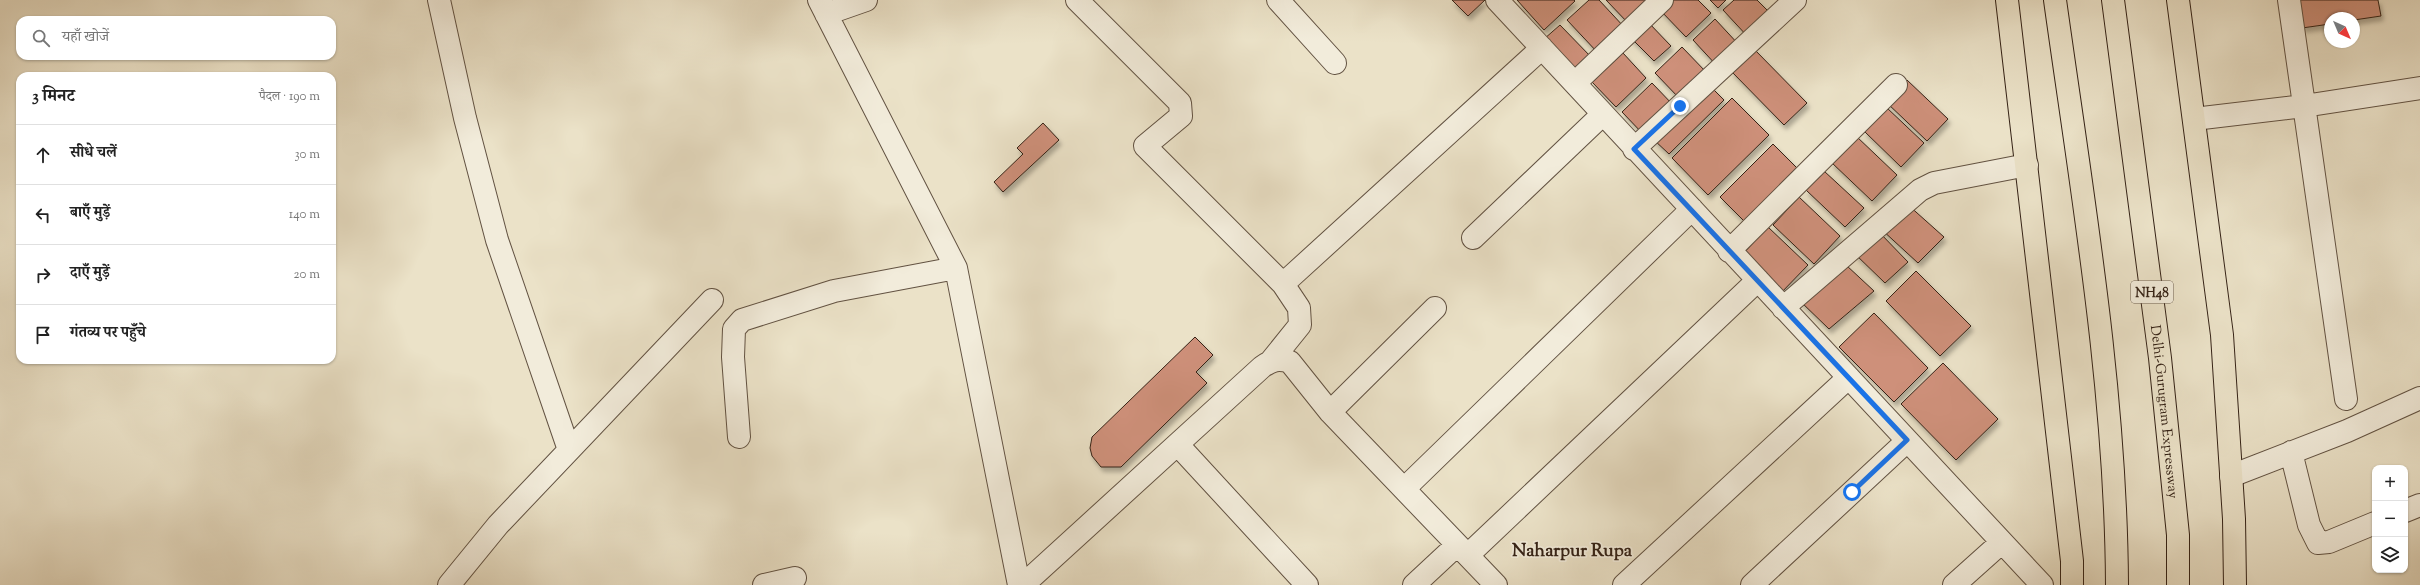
<!DOCTYPE html>
<html lang="hi">
<meta charset="utf-8">
<style>
body{margin:0;font-family:"Sorts Mill Goudy","Noto Serif Devanagari",serif;background:#f6f6f6;color:#222}
.controls{position:absolute;right:12px;bottom:12px;display:grid;overflow:hidden;border-radius:8px;box-shadow:0 1px 3px #0004}
.controls button{width:36px;height:36px;display:grid;place-items:center;padding:0;border:0;border-bottom:1px solid #e0e0e0;background:#fff;color:#222;font:20px sans-serif}
.compass{position:absolute;left:2324px;top:12px;width:36px;height:36px;border-radius:50%;background:#fff;box-shadow:0 1px 3px #0004;rotate:136deg}
.stop{position:absolute;width:12px;height:12px;margin:-9px;border:3px solid #1a73e8;border-radius:50%;background:#fff}
.stop.end{background:#1a73e8;border-color:#fff;box-shadow:0 1px 4px #0008}
.list{margin:0;padding:0;list-style:none}
h2{display:flex;justify-content:space-between;align-items:center;height:52px;margin:0;padding:0 16px;font-size:17px}
h2 small{font-size:13px;font-weight:400;color:#767676}
.list li{display:grid;grid-template-columns:26px 1fr auto;gap:12px;align-items:center;box-sizing:border-box;height:60px;padding:0 16px;border-top:1px solid #e0e0e0}
.list b{display:block;font-size:15px;white-space:nowrap}
.list em{font-size:13px;font-style:normal;color:#767676}
.icon{flex:none;width:22px;height:22px;fill:none;stroke:currentColor;stroke-width:2;stroke-linecap:round;stroke-linejoin:round}
.map{position:relative;flex:none;width:2420px;height:585px;overflow:hidden}
.search{position:absolute;background:#fff;box-shadow:0 1px 3px #0004;left:16px;top:16px;width:320px;height:44px;display:flex;align-items:center;gap:10px;box-sizing:border-box;padding:0 14px;border-radius:12px;color:#767676;font-size:15px}
.panel{position:absolute;background:#fff;box-shadow:0 1px 3px #0004;left:16px;top:72px;width:320px;height:292px;border-radius:12px}
.map>svg:first-child{display:block}
</style>
<div class="map">
<svg width="2420" height="585" viewBox="0 0 2420 585">
<defs>
<filter id="shadow"><feDropShadow dx="2.5" dy="4.5" stdDeviation="2" flood-color="#0004"/></filter>
</defs>
<rect width="100%" height="100%" fill="#ebe2c8"/>
<filter id="stains"><feTurbulence type="fractalNoise" baseFrequency=".005" numOctaves="4"/><feColorMatrix values="0 0 0 0 .2 0 0 0 0 .09 0 0 0 0 .02 0 0 0 .5 -.17"/></filter>
<radialGradient id="worn" r=".72"><stop offset=".6" stop-color="#630" stop-opacity="0"/><stop offset="1" stop-color="#630" stop-opacity=".3"/></radialGradient>
<!-- building -->
<path fill="#ce907a" stroke="#342216" filter="url(#shadow)" d="M1452,0H1485L1468,16Z
M1517,0H1574L1575,1L1544,30Z
M1589,0H1599L1625,28L1598,53L1567,20Z
M1606,0H1653L1629,24Z
M1668,0H1698L1711,13L1686,37L1659,9Z
M1710,0H1726L1718,8Z
M1734,0H1757L1773,16L1749,38L1723,10Z
M2297,0H2378L2381,16L2354,20V18H2330V24L2302,28Z
M1715,19L1740,46L1718,67L1693,40Z
M1647,21L1671,46L1654,61L1630,37Z
M1560,25L1592,58L1576,73L1544,39Z
M1682,47L1707,73L1680,99L1655,73Z
M1754,49L1807,103L1784,125L1731,71Z
M1623,53L1646,78L1616,107L1592,82Z
M1907,80L1948,119L1927,141L1886,102Z
M1652,83L1675,107L1645,136L1622,112Z
M1708,84L1724,100L1669,154L1653,139Z
M1732,98L1769,135L1708,195L1672,158Z
M1886,107L1924,143L1901,167L1864,131Z
M1043,123L1059,140L1003,192L994,182L1023,154L1017,148Z
M1856,136L1897,175L1872,201L1831,162Z
M1773,144L1801,172L1748,225L1720,197Z
M1824,171L1864,208L1845,227L1806,190Z
M1799,197L1840,236L1814,264L1773,225Z
M1907,204L1944,237L1918,263L1881,229Z
M1768,227L1808,265L1779,295L1740,257Z
M1878,231L1908,262L1885,283L1854,253Z
M1846,265L1874,291L1829,329L1799,300Z
M1916,271L1971,326L1940,356L1886,301Z
M1874,313L1928,368L1894,402L1839,347Z
M1195,337L1213,355L1196,372L1207,383L1121,467H1101L1092,456L1090,448L1092,437Z
M1943,363L1998,419L1956,460L1901,404Z"/>
<g fill="none" stroke-linecap="round" stroke-linejoin="round">
<!-- minor casing -->
<g stroke="#625242" stroke-width="24">
<path id="minor" d="M439,0L465,118L497,240L569,450
M819,0L956,268L1019,585
M1077,0L1180,103L1181,116L1145,146L1283,284L1299,308L1300,325L1271,361
M1278,0L1335,63
M1497,0L2042,585
M2289,0L2346,399
M826,14L866,0
M1575,83L1662,0
M2194,119L2304,106L2420,88
M1634,149L1795,0
M1473,238L1603,114
M1729,251L1896,85
M1283,284L1542,48
M1783,308L1920,190L1934,183L2027,165
M1330,412L1435,308
M739,437L733,357L734,329L742,320L834,291L956,268
M1178,445L1307,585
M2291,452L2309,525L2318,543L2329,542L2375,523
M2231,476L2347,431L2420,398
M1404,489L1692,209
M2405,511L2420,505
M1468,555L1758,280
M449,585L498,525L712,300
M764,585L795,578
M1023,585L1262,367C1272,360 1278,358 1290,362L1330,412L1496,585
M1414,585L1457,545
M1624,585L1848,378
M1752,585L1907,441
M1954,585L2002,542"/>
</g>
<!-- major casing -->
<g stroke="#342216" stroke-width="24">
<path id="major" d="M2007,0L2072,561V585
M2178,0L2222,335L2234,519L2235,585"/>
</g>
<!-- highway casing -->
<g stroke="#342216" stroke-width="24">
<g id="highway">
<path d="M2055,0C2082,194 2116,389 2117,585"/>
<path id="s1" d="M2113,0L2160,358L2178,535V585"/>
</g>
</g>
<!-- minor -->
<use href="#minor" stroke="#f2ecdb" stroke-width="22"/>
<!-- major -->
<use href="#major" stroke="#ebe2c8" stroke-width="22"/>
<!-- highway -->
<use href="#highway" stroke="#ebe2c8" stroke-width="22"/>
</g>
<g fill="none" stroke-linecap="round" stroke-linejoin="round">
<!-- route -->
<path stroke="#1a73e8" stroke-width="5" d="M1680,106L1634,149L1907,440L1852,492"/>
</g>
<g text-anchor="middle" stroke-width="3.5" stroke-linejoin="round" paint-order="stroke">
<!-- shield labels -->
<rect fill="#f2ecdb" stroke="#6d5f51" stroke-width="1" x="2131" y="281" width="42" height="22" rx="3"/>
<g font-size="13" font-weight="bold" fill="#342216">
<text x="2152" y="297">NH48</text>
</g>
<!-- street labels -->
<g font-size="14" fill="#342216" stroke="#f2ecdb">
<text dy="5" stroke="none"><textPath href="#s1" startOffset="415">Delhi-Gurugram Expressway</textPath></text>
</g>
<!-- district labels -->
<g font-size="18" font-weight="bold" fill="#342216" stroke="#f2ecdb">
<text x="1572" y="556">Naharpur Rupa</text>
</g>
</g>
<rect width="100%" height="100%" filter="url(#stains)"/>
<rect width="100%" height="100%" fill="url(#worn)"/>
</svg>
<div class="controls">
<button>+</button>
<button>−</button>
<button><svg class="icon" aria-label="layers" viewBox="0 0 24 24"><path d="M12 4l9 5-9 5-9-5zM3 14l9 5 9-5"/></svg></button>
</div>
<svg class="compass" viewBox="-18 -18 36 36"><path d="M0-13l5 13h-10z" fill="#e53935"/><path d="M0 13l5-13h-10z" fill="#767676"/></svg>
<div class="stop" style="left:1852px;top:492px"></div>
<div class="stop end" style="left:1680px;top:106px"></div>
<div class="search"><svg class="icon" aria-label="search" viewBox="0 0 24 24"><circle cx="10" cy="10" r="6"/><path d="M15 15l6 6"/></svg>यहाँ खोजें</div>
<section class="panel">
<h2>3 मिनट<small>पैदल · 190 m</small></h2>
<ul class="list">
<li><svg class="icon" aria-label="ahead" viewBox="0 0 24 24"><path d="M12 20V5M6 11l6-6 6 6"/></svg><div><b>सीधे चलें</b></div><em>30 m</em></li>
<li><svg class="icon" aria-label="left" viewBox="0 0 24 24"><path d="M17 20v-9H6M10 6l-5 5 5 5"/></svg><div><b>बाएँ मुड़ें</b></div><em>140 m</em></li>
<li><svg class="icon" aria-label="right" viewBox="0 0 24 24"><path d="M7 20v-9h11M14 6l5 5-5 5"/></svg><div><b>दाएँ मुड़ें</b></div><em>20 m</em></li>
<li><svg class="icon" aria-label="arrive" viewBox="0 0 24 24"><path d="M6 21V4h12l-3 4 3 4H6"/></svg><div><b>गंतव्य पर पहुँचे</b></div></li>
</ul>
</section>
</div>
